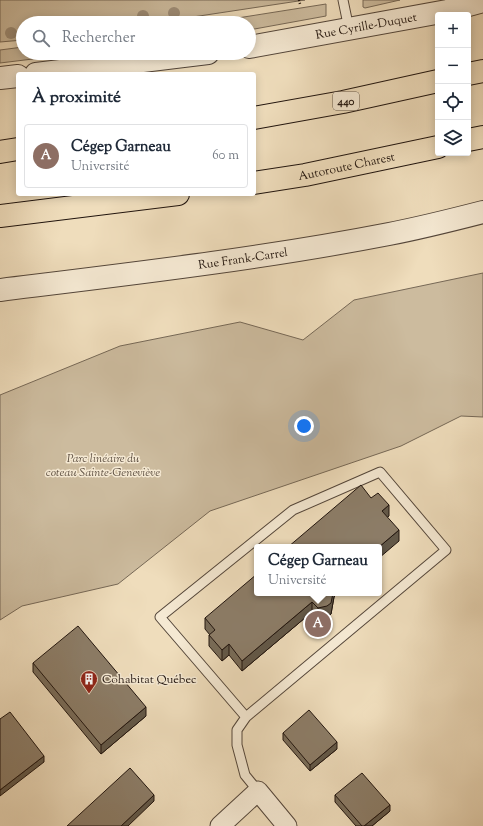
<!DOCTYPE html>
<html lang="fr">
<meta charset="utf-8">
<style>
body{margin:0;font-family:"Sorts Mill Goudy",serif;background:#f6f6f7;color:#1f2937}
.controls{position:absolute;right:12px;top:12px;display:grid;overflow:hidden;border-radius:4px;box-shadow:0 2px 10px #0003}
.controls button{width:36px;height:36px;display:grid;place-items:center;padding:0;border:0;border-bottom:1px solid #e0e1e3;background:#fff;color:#1f2937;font:20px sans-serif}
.you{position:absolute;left:304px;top:426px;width:14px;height:14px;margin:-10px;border:3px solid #fff;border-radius:50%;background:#1a73e8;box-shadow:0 0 0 6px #1a73e833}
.badge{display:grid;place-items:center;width:26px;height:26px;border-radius:50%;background:#8f2418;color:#fff;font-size:13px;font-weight:700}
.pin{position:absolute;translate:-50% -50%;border:2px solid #fff;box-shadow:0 1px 4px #0006}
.popup{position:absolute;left:254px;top:544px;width:128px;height:52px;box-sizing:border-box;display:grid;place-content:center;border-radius:4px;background:#fff;filter:drop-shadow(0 1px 3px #0005);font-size:13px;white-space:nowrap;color:#747a83}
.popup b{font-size:15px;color:#1f2937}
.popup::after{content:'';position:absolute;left:50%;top:100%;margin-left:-8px;border:8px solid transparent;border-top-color:#fff}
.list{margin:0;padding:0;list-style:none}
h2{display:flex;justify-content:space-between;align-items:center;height:52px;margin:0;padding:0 16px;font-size:17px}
h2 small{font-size:13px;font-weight:400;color:#747a83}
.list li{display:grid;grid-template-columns:26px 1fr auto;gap:12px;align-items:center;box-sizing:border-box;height:64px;margin:0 8px 8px;padding:0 8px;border:1px solid #e0e1e3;border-radius:4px}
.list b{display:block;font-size:15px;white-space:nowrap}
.list p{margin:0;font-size:13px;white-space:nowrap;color:#747a83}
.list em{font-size:13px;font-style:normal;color:#747a83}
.icon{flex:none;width:22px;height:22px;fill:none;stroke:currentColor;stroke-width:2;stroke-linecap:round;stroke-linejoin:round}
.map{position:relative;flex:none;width:483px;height:826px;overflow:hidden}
.search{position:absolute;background:#fff;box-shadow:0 2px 10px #0003;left:16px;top:16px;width:240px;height:44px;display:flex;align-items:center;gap:10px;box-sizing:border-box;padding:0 14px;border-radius:22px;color:#747a83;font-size:15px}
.panel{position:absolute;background:#fff;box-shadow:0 2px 10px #0003;left:16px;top:72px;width:240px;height:124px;border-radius:4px}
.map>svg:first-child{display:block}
</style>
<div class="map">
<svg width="483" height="826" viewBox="0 0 483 826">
<rect width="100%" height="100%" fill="#efddbc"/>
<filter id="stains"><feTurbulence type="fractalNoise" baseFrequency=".005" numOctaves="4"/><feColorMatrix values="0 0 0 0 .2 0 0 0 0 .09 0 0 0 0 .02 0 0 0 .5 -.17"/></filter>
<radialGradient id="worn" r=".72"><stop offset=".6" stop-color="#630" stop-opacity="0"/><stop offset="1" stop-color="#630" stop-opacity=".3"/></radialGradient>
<!-- green -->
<path fill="#ccbb9e" stroke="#766856" d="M0,0H305L153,23H23V40L0,42Z
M363,0H400L365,8L363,7Z
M326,4V16L249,30V23H206Z
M23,47V53H82L0,63V50Z
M483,273V417L461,416L401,446L210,511L118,584L22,606L0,620V395L120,346L240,322L303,340L354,300Z"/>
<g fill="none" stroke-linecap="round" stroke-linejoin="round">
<!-- service casing -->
<g stroke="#54463a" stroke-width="11">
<path id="service" d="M343,0L349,29
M246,717L160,617L293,510L380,472L446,550L246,717L237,730V745L245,775L258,791"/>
</g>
<!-- minor casing -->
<g stroke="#54463a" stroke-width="21">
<path id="minor" d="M220,826L258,791L287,826"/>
</g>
<!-- tertiary casing -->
<g stroke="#54463a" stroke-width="24">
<g id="tertiary">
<path id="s1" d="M249,47L447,11L483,1"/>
<path d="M36,74L208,53"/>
<path d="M0,78L18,76"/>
<path id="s2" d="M0,290C130,274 260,259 389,234C420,228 452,220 483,212"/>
</g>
</g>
<!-- motorway casing -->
<g stroke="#20140e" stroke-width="24">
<g id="motorway">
<path d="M468,74L483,71"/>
<path d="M254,118L343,102L438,81"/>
<path d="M468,140L483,137"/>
<path d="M0,152L18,149"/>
<path id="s3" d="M254,183L305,175L438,147"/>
<path d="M0,216L178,194"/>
</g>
</g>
<!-- path -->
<path stroke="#20140e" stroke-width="2.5" stroke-dasharray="1 2" stroke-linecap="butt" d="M299,0L300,4"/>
<!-- service -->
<use href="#service" stroke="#f5e9d3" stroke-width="9"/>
<!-- minor -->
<use href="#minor" stroke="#f5e9d3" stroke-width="19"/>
<!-- tertiary -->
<use href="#tertiary" stroke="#f5e9d3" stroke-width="22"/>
<!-- motorway -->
<use href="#motorway" stroke="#efddbc" stroke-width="22"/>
</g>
<!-- trees -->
<g fill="#9e8e78">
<circle cx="174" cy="13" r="6"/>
<circle cx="143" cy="16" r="6"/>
<circle cx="11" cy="33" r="6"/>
</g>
<!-- wall -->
<path fill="#786c59" stroke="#20140e" d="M257,593H338L334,597L331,614L327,617L318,619L312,612L242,671L229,655L222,661L209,646V635H210L205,629V618Z
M33,663L146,716L101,754L33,672Z
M283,733L337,749L310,771L283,740Z
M335,795L390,811L372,826H356L335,802Z"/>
<!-- shaded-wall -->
<path fill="#625849" stroke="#20140e" d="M389,505V516L382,522V511Z
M399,530V541L379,558V547Z
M333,593H338L334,597L331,614L327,617L318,619V608Z
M312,602V612L242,671V661Z
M229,644V655L222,661V650Z
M146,707V716L101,754V745Z
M337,742V749L310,771V765Z
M44,756V762L0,796V790Z
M154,795V801L128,826H121Z
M390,805V811L372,826H364Z"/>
<!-- building -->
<path fill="#8c7d68" stroke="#20140e" d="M361,485L371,498L378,493L389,505L382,511L399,530L379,547H288Z
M257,574V593H333L331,603L327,606L318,608L312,602L242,661L229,644L222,650L209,635L215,630L205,618Z
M78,626L146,707L101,745L33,663Z
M309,710L337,742L310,765L283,733Z
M10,712L44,756L0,790V719Z
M130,768L154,795L121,826H67Z
M362,773L390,805L364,826H362L335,795Z"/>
<!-- icons -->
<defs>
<g id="building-pin" transform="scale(0.9)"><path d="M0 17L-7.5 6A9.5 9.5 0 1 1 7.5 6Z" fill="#8f2418" stroke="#f5e9d3"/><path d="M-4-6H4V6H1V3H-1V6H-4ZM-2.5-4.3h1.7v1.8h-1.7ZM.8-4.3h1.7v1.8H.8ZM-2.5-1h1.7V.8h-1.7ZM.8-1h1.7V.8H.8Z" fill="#fff"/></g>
</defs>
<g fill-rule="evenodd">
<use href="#building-pin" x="89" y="679"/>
</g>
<g text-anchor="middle" stroke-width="3" stroke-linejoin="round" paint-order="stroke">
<!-- shield labels -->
<rect fill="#f5e9d3" stroke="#605449" stroke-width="1" x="333" y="92" width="26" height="18" rx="3"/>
<g font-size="11" font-weight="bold" fill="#20140e">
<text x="346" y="105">440</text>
</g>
<!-- street labels -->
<g font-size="12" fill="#20140e" stroke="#f5e9d3">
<text dy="4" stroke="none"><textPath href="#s1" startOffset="119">Rue Cyrille-Duquet</textPath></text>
<text dy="4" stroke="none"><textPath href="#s3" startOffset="94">Autoroute Charest</textPath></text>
<text dy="4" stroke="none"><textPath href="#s2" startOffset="245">Rue Frank-Carrel</textPath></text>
</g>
<!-- park labels -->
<g font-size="12" font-style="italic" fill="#5c4e40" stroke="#f5e9d3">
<text x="103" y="462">Parc linéaire du<tspan x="103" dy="14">coteau Sainte-Geneviève</tspan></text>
</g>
<!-- poi labels -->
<g font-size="12" fill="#20140e" stroke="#f5e9d3" text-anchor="start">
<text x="102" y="683">Cohabitat Québec</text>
</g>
</g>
<rect width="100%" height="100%" filter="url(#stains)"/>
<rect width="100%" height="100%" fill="url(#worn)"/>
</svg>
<div class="controls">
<button>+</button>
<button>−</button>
<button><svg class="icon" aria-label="locate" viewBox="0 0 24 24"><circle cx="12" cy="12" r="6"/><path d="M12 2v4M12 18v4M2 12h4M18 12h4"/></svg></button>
<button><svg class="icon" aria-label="layers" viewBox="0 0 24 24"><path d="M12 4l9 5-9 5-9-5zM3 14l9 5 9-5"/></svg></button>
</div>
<div class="you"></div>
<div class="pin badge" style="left:318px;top:624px;background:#8d6e63">A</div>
<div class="popup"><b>Cégep Garneau</b>Université</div>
<div class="search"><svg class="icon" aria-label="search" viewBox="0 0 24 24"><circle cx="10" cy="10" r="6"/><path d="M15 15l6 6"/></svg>Rechercher</div>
<section class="panel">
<h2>À proximité<small></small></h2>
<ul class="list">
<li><span class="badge" style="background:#8d6e63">A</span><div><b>Cégep Garneau</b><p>Université</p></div><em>60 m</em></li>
</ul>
</section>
</div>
